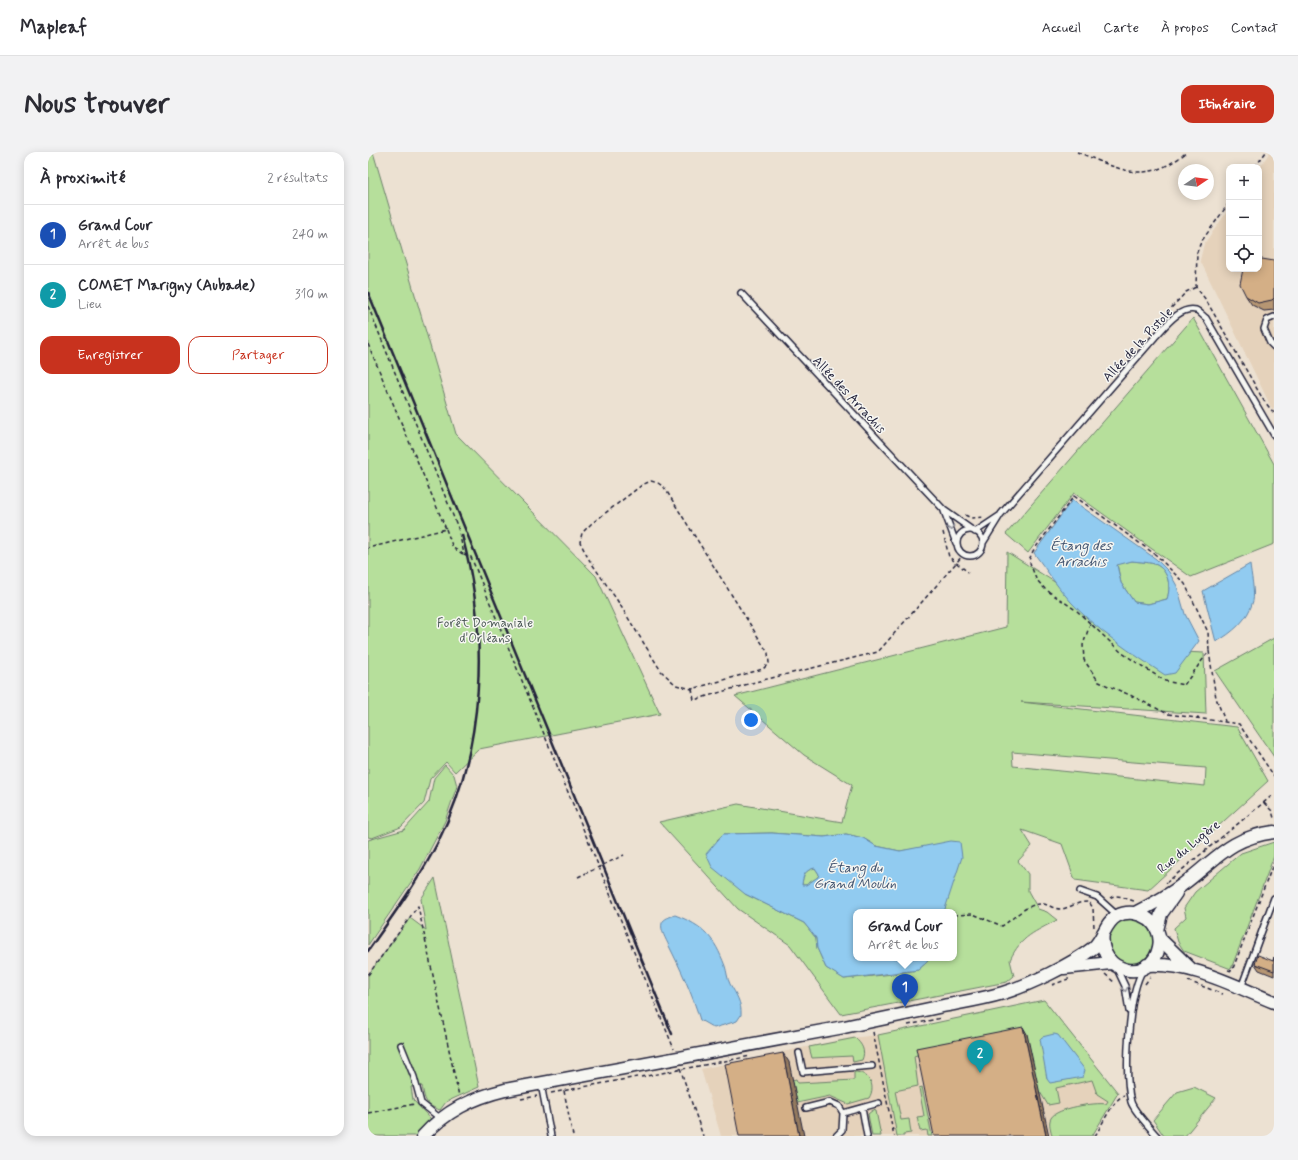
<!DOCTYPE html>
<html lang="fr">
<meta charset="utf-8">
<style>
body{margin:0;font-family:Mynerve,sans-serif;background:#f2f2f3;color:#2b2b33}
.controls{position:absolute;right:12px;top:12px;display:grid;overflow:hidden;border-radius:8px;box-shadow:0 2px 10px #0003}
.controls button{width:36px;height:36px;display:grid;place-items:center;padding:0;border:0;border-bottom:1px solid #e1e1e2;background:#fff;color:#2b2b33;font:20px sans-serif}
.compass{position:absolute;left:810px;top:12px;width:36px;height:36px;border-radius:50%;background:#fff;box-shadow:0 2px 10px #0003;rotate:77deg}
.you{position:absolute;left:383px;top:568px;width:14px;height:14px;margin:-10px;border:3px solid #fff;border-radius:50%;background:#1a73e8;box-shadow:0 0 0 6px #1a73e833}
.badge{display:grid;place-items:center;width:26px;height:26px;border-radius:50%;background:#c8321e;color:#fff;font-size:13px;font-weight:700}
.pin{position:absolute;translate:-50% -33px;filter:drop-shadow(0 1px 2px #0008)}
.pin::after{content:'';position:absolute;top:21px;width:14px;height:12px;background:inherit;clip-path:polygon(0 0,100% 0,50% 100%)}
.popup{position:absolute;left:485px;top:757px;width:104px;height:52px;box-sizing:border-box;display:grid;place-content:center;border-radius:8px;background:#fff;filter:drop-shadow(0 1px 3px #0005);font-size:13px;white-space:nowrap;color:#7c7c81}
.popup b{font-size:15px;color:#2b2b33}
.popup::after{content:'';position:absolute;left:50%;top:100%;margin-left:-8px;border:8px solid transparent;border-top-color:#fff}
.list{margin:0;padding:0;list-style:none}
h2{display:flex;justify-content:space-between;align-items:center;height:52px;margin:0;padding:0 16px;font-size:17px}
h2 small{font-size:13px;font-weight:400;color:#7c7c81}
.list li{display:grid;grid-template-columns:26px 1fr auto;gap:12px;align-items:center;box-sizing:border-box;height:60px;padding:0 16px;border-top:1px solid #e1e1e2}
.list b{display:block;font-size:15px;white-space:nowrap}
.list p{margin:0;font-size:13px;white-space:nowrap;color:#7c7c81}
.list em{font-size:13px;font-style:normal;color:#7c7c81}
.actions{display:flex;gap:8px;padding:12px 16px}
.actions a{flex:1;padding:9px 0;border:1px solid #c8321e;border-radius:12px;text-align:center;font-size:14px;color:#c8321e}
.actions .main{background:#c8321e;color:#fff}
.icon{flex:none;width:22px;height:22px;fill:none;stroke:currentColor;stroke-width:2;stroke-linecap:round;stroke-linejoin:round}
.map{position:relative;flex:none;width:906px;height:984px;overflow:hidden;border-radius:12px}
header{display:flex;align-items:center;gap:24px;box-sizing:border-box;height:56px;padding:0 20px;background:#fff;border-bottom:1px solid #e1e1e2}
header strong{font-size:19px}
nav{display:flex;gap:22px;margin-inline-start:auto;font-size:14px}
.intro{display:flex;align-items:center;justify-content:space-between;box-sizing:border-box;height:96px;padding:0 24px}
h1{margin:0;font-size:28px}
.button{padding:10px 18px;border-radius:12px;background:#c8321e;color:#fff;font-size:14px;font-weight:700}
main{display:flex;gap:24px;padding:0 24px}
aside{flex:1;background:#fff;border-radius:12px;box-shadow:0 2px 10px #0003}
.map>svg:first-child{display:block}
</style>
<header>
<strong>Mapleaf</strong>
<nav><a>Accueil</a><a>Carte</a><a>À propos</a><a>Contact</a></nav>
</header>
<div class="intro"><h1>Nous trouver</h1><a class="button">Itinéraire</a></div>
<main>
<aside>
<h2>À proximité<small>2 résultats</small></h2>
<ul class="list">
<li><span class="badge" style="background:#1a4fb4">1</span><div><b>Grand Cour</b><p>Arrêt de bus</p></div><em>240 m</em></li>
<li><span class="badge" style="background:#0f9aa8">2</span><div><b>COMET Marigny (Aubade)</b><p>Lieu</p></div><em>310 m</em></li>
</ul>
<div class="actions"><a class="main">Enregistrer</a><a>Partager</a></div>
</aside>
<div class="map">
<svg width="906" height="984" viewBox="0 0 906 984">
<rect width="100%" height="100%" fill="#ece1d2"/>
<filter id="ink" filterUnits="userSpaceOnUse"><feTurbulence type="fractalNoise" baseFrequency=".025" numOctaves="2"/><feDisplacementMap in="SourceGraphic" scale="8" xChannelSelector="R" yChannelSelector="G"/><feConvolveMatrix kernelMatrix="1 2 1 2 8 2 1 2 1" color-interpolation-filters="sRGB"/></filter>
<g filter="url(#ink)">
<!-- built -->
<path fill="#e5d2bb" d="M902,0H906V257H904L832,108L836,92L861,57V117H891V16Z
M676,848L750,941L724,984H353L333,917L482,886L510,883Z"/>
<!-- green -->
<path fill="#b6df9b" stroke="#6c806b" fill-rule="evenodd" d="M0,0H5L88,282L228,424L292,562L111,597L87,620L78,610L62,627L56,651L33,675L4,686L0,685Z
M825,166L906,312V392L823,425L706,341L660,401L638,382Z
M639,400L796,499L836,501L838,562L653,550L869,575L900,629L780,738L707,728L694,692L654,678L664,694L650,709L660,722V739L670,757L679,760L689,768C667,780 653,784 642,808L646,824L639,830L473,862L422,793L370,757L291,670L370,652L474,670L484,633L436,603L367,544L638,475ZM644,600L838,616L837,634L645,614ZM404,681L456,685L478,682L495,686L508,694L532,699L564,694L576,760H586V806H560L559,810L550,818L525,822L476,827L467,821L458,816L449,796L448,786L436,771L377,742L349,688L356,682Z
M764,409C771,410 783,410 789,413C801,420 803,435 799,447L780,452L766,450L753,431L749,412Z
M906,486V605L847,519Z
M77,613L86,623L89,634L77,669L52,717L0,793V688L36,678L61,650L66,626Z
M906,690V704L863,817L816,799L810,790L806,776L818,765L816,756L827,740L873,701Z
M447,716L451,722L450,725L438,733H434C435,723 436,718 447,716Z
M67,726L111,935L78,950L72,958C57,953 57,948 54,934L43,935L45,948L63,967L50,984H0V823L42,766L58,778L53,747Z
M740 789a23 23 0 1 1 46 0a23 23 0 1 1-46 0Z
M676,848L750,941L724,984H684C683,978 680,971 683,966C688,956 728,950 738,952L740,949L729,942L724,928L688,936L691,951L680,953L672,940L552,902L546,904L550,934L527,939L533,968L541,967L543,981L536,982V984H529L510,883Z
M487,886C494,892 498,899 494,908L485,910L484,904L444,906L441,895Z
M486,920C500,920 509,933 501,946L480,952L462,944L429,951L424,928L428,927L430,931L486,928Z
M554,935L564,984H560L559,978L552,979L549,965L556,964L551,936Z
M826,935L848,946L817,984H796L785,968L809,940Z
M505,958L508,959L513,984H504L500,962Z"/>
<!-- water -->
<path fill="#91cbf0" stroke="#6587a8" fill-rule="evenodd" d="M704,348L788,407L801,420L809,434L817,462L831,489L807,521L797,523C765,502 728,478 703,450C689,435 678,417 666,401ZM764,409C771,410 783,410 789,413C801,420 803,435 799,447L780,452L766,450L753,431L749,413Z
M882,412C883,421 887,441 885,449C880,468 864,481 848,490L835,439Z
M404,681L456,685L478,682L495,686L508,694L532,699L583,689L592,690L594,705L576,760H488V806H560L559,810L550,818L476,827L458,816L449,796L448,786L436,771L377,742L344,715L338,702L355,682ZM447,716L451,722L450,725L438,733H434C435,723 437,718 447,716Z
M307,763C336,774 346,785 357,814C359,820 359,826 362,832C368,842 374,851 373,863L369,869L346,876L332,868C324,841 313,818 301,794C298,787 292,778 294,771C296,766 302,765 307,763Z
M686,882L690,883L717,918L715,925L682,931L679,927L672,887L674,885Z"/>
<g fill="none" stroke-linecap="round" stroke-linejoin="round">
<!-- service casing -->
<g stroke="#22223b" stroke-width="8">
<path id="service" d="M373,141L576,358L607,380L631,364
M906,165L899,168L896,177L902,191L906,195
M576,359L588,391
M589 391a13 13 0 1 1 26 0a13 13 0 1 1-26 0Z
M615,391L633,362L787,185C796,176 811,154 828,158C831,159 835,164 838,166L906,283
M712,739L729,745L749,763
M749,817L757,834L761,859
M775,818C760,842 756,922 763,950C766,959 782,976 789,984
M873,836L906,746
M33,893L46,925L53,951L73,967
M431,901L435,920L504,914
M173,932L183,984
M438,956L462,950L471,954L475,961L511,951
M494,956L499,984
M468,984L474,978L475,961"/>
</g>
<!-- tertiary casing -->
<g stroke="#22223b" stroke-width="15">
<path id="tertiary" d="M767,761C783,753 800,744 814,733C849,707 861,686 906,680
M789,778L793,762L808,741
M792,787L824,818
M779,813C823,810 866,834 906,850
M696,816L743,811
M55,984C78,959 104,946 137,938C250,917 363,897 476,875C509,868 542,861 575,854C595,850 615,847 635,841C661,833 703,813 725,796C736,787 736,771 749,764C770,753 796,772 791,795C784,832 729,823 735,781"/>
</g>
<!-- path -->
<path stroke="#22223b" stroke-width="1.5" stroke-dasharray="4 3" stroke-linecap="butt" d="M709,0C753,17 776,35 819,0
M887,15L898,0
M861,51L833,90L829,100L828,135L838,148L896,249L906,261
M0,154L90,376L96,402L103,405L306,897
M794,166L818,140L828,135
M0,192L78,377L0,396
M283,329L290,331L296,335L400,501L401,511L395,517L324,537L308,533L293,519L249,448L220,406L212,390L214,381L223,372L274,333Z
M706,344L788,403L817,432L840,480L841,499L816,533L797,529L754,501L709,459L677,437L668,427L661,408L665,399Z
M597,363L603,366L616,365
M78,377L85,396L95,402
M575,380L581,405L600,420
M722,472L715,493L716,508L731,530L762,543L800,562L871,572L906,624
M841,499L848,546L857,569
M324,537L326,548L387,530L510,500L596,402
M896,651L904,659L906,666
M210,725L256,703
M798,731L906,642
M742,746C749,741 758,747 766,749
M586,763L605,762L634,774C647,766 657,752 674,752C681,752 686,758 694,757C703,755 712,749 721,750L725,756L726,776
M860,818L864,819L906,710
M737,822L747,831
M0,823L50,754L91,944
M820,829L855,842
M777,832L783,824
M684,833L703,826
M540,873L574,866
M505,880L526,984
M312,916L335,984
M273,925L383,904
M196,939L205,984
M183,941L269,925
M153,947L169,944
M0,961L47,952
M727,984C734,973 745,948 756,943"/>
<!-- service -->
<use href="#service" stroke="#f6f6f2" stroke-width="5"/>
<!-- tertiary -->
<use href="#tertiary" stroke="#f6f6f2" stroke-width="12"/>
<!-- rail -->
<path stroke="#22223b" stroke-width="2.5" d="M0,140L304,882
M0,799C25,763 51,728 70,690C117,596 121,483 94,383"/>
</g>
<!-- wall -->
<path fill="#b69673" stroke="#22223b" d="M906,109V158L896,159L884,153L878,144Z
M906,805V824L891,818L887,812L905,809Z"/>
<!-- shaded-wall -->
<path fill="#947a5e" stroke="#22223b" d="M655,875L659,882L681,984H678Z
M415,901L421,910L436,984H431Z"/>
<!-- building -->
<path fill="#d4af86" stroke="#22223b" d="M891,107H894L906,109V146L904,148L890,151L878,144L872,132L875,117H891Z
M890,803L905,809L906,805V819L887,812Z
M655,875L678,984H566L548,896Z
M415,901L431,984H371L357,912Z"/>
<!-- one-way arrows -->
<defs><path id="oneway-chevron" d="M-2-3.5L2.5 0L-2 3.5" fill="none" stroke-width="1.6" stroke-linecap="round" stroke-linejoin="round"/></defs>
<g stroke="#9797a0">
<use href="#oneway-chevron" transform="translate(583 376) rotate(70)"/>
<use href="#oneway-chevron" transform="translate(757 837) rotate(78)"/>
</g>
</g>
<g text-anchor="middle" stroke-width="3" stroke-linejoin="round" paint-order="stroke">
<!-- street labels -->
<g font-size="13" fill="#22223b" stroke="#f6f6f2">
<text transform="translate(769 192) rotate(-47)" y="5">Allée de la Pistole</text>
<text transform="translate(482 242) rotate(47)" y="5">Allée des Arrachis</text>
<text transform="translate(820 694) rotate(-39)" y="5">Rue du Lugère</text>
</g>
<!-- park labels -->
<g font-size="13" fill="#4e5b58" stroke="#f6f6f2">
<text x="117" y="475">Forêt Domaniale<tspan x="117" dy="15">d'Orléans</tspan></text>
</g>
<!-- water labels -->
<g font-size="14" font-style="italic" fill="#435571" stroke="#f6f6f2">
<text x="713" y="398">Étang des<tspan x="713" dy="16">Arrachis</tspan></text>
<text x="487" y="720">Étang du<tspan x="487" dy="16">Grand Moulin</tspan></text>
</g>
</g>
</svg>
<div class="controls">
<button>+</button>
<button>−</button>
<button><svg class="icon" aria-label="locate" viewBox="0 0 24 24"><circle cx="12" cy="12" r="6"/><path d="M12 2v4M12 18v4M2 12h4M18 12h4"/></svg></button>
</div>
<svg class="compass" viewBox="-18 -18 36 36"><path d="M0-13l5 13h-10z" fill="#e53935"/><path d="M0 13l5-13h-10z" fill="#7c7c81"/></svg>
<div class="you"></div>
<div class="pin badge" style="left:537px;top:855px;background:#1a4fb4">1</div>
<div class="popup"><b>Grand Cour</b>Arrêt de bus</div>
<div class="pin badge" style="left:612px;top:921px;background:#0f9aa8">2</div>
</div>
</main>
